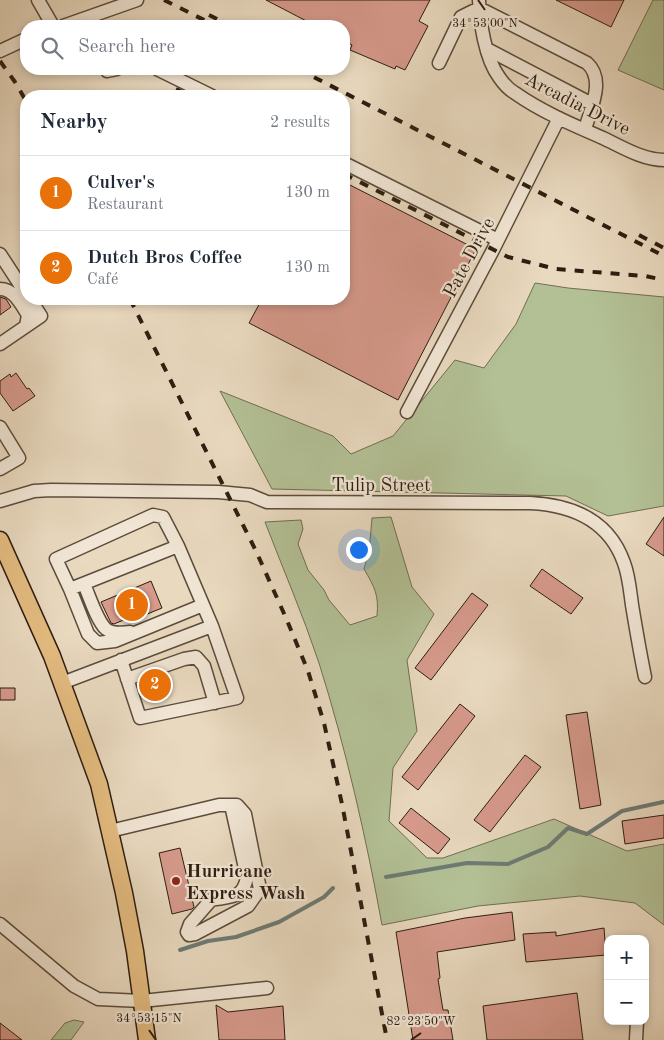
<!DOCTYPE html>
<meta charset="utf-8">
<style>
body{margin:0;font-family:"Old Standard TT",serif;background:#f6f6f7;color:#1f2937}
.controls{position:absolute;right:15px;bottom:15px;display:grid;overflow:hidden;border-radius:10px;box-shadow:0 2px 8px #0003}
.controls button{width:45px;height:45px;display:grid;place-items:center;padding:0;border:0;border-bottom:1px solid #e0e1e3;background:#fff;color:#1f2937;font:25px sans-serif}
.you{position:absolute;left:358px;top:549px;width:18px;height:18px;margin:-12px;border:4px solid #fff;border-radius:50%;background:#1a73e8;box-shadow:0 0 0 8px #1a73e833}
.badge{display:grid;place-items:center;width:32px;height:32px;border-radius:50%;background:#1a73e8;color:#fff;font-size:16px;font-weight:700}
.pin{position:absolute;translate:-50% -50%;border:2px solid #fff;box-shadow:0 1px 5px #0006}
.list{margin:0;padding:0;list-style:none}
h2{display:flex;justify-content:space-between;align-items:center;height:65px;margin:0;padding:0 20px;font-size:21px}
h2 small{font-size:16px;font-weight:400;color:#747a83}
.list li{display:grid;grid-template-columns:32px 1fr auto;gap:15px;align-items:center;box-sizing:border-box;height:75px;padding:0 20px;border-top:1px solid #e0e1e3}
.list b{display:block;font-size:19px;white-space:nowrap}
.list p{margin:0;font-size:16px;white-space:nowrap;color:#747a83}
.list em{font-size:16px;font-style:normal;color:#747a83}
.icon{flex:none;width:28px;height:28px;fill:none;stroke:currentColor;stroke-width:2;stroke-linecap:round;stroke-linejoin:round}
.map{position:relative;flex:none;width:664px;height:1040px;overflow:hidden}
.search{position:absolute;background:#fff;box-shadow:0 2px 8px #0003;left:20px;top:20px;width:330px;height:55px;display:flex;align-items:center;gap:12px;box-sizing:border-box;padding:0 18px;border-radius:20px;color:#747a83;font-size:19px}
.panel{position:absolute;background:#fff;box-shadow:0 2px 8px #0003;left:20px;top:90px;width:330px;height:215px;border-radius:20px}
.map>svg:first-child{display:block}
</style>
<div class="map">
<svg width="664" height="1040" viewBox="0 0 664 1040">
<rect width="100%" height="100%" fill="#e9d9bf"/>
<filter id="stains"><feTurbulence type="fractalNoise" baseFrequency=".004" numOctaves="4"/><feColorMatrix values="0 0 0 0 .2 0 0 0 0 .09 0 0 0 0 .02 0 0 0 .5 -.17"/></filter>
<radialGradient id="worn" r=".72"><stop offset=".6" stop-color="#630" stop-opacity="0"/><stop offset="1" stop-color="#630" stop-opacity=".3"/></radialGradient>
<!-- green -->
<path fill="#b3c095" stroke="#706e52" d="M653,0H664V90L618,70Z
M535,283L568,288L664,297V506L608,516L566,496L272,489L220,391L333,436L351,454L393,436L455,360L484,368L516,324Z
M391,517L412,587L434,614L407,660L417,731L393,768L389,821L427,858H443L554,819L627,851L664,844V925L635,903L580,896L478,906L382,925C366,837 346,749 319,663C303,615 283,569 265,522L301,520L303,529L298,544L308,570L324,590L329,600L350,625L377,616C379,595 375,588 364,569L369,552L372,518Z
M74,1020L84,1022L71,1040H51L65,1023Z"/>
<g fill="none" stroke-linecap="round" stroke-linejoin="round">
<!-- stream -->
<path stroke="#6d7b74" stroke-width="4" d="M386,877L467,863L508,864L548,847L568,828L587,834L622,811L663,802
M180,950L208,941L236,937L279,922L324,897L333,888"/>
</g>
<!-- building -->
<path fill="#d79a8c" stroke="#2d1d10" d="M266,0H430L419,21L428,26L405,70L396,66L395,69L350,50L352,45L344,41V26H316Z
M556,0H624L611,27Z
M344,182L476,249L398,400L249,323L262,299H344Z
M0,297L6,299L11,307L0,315Z
M16,373L27,389L29,388L35,396L13,411L0,393V381L10,374L11,377Z
M664,517V556L646,544Z
M542,569L583,598L571,614L530,586Z
M151,581L162,608L135,619L133,616L114,624L111,623L101,602Z
M472,593L488,605L431,680L415,668Z
M167,673L170,683L162,686L164,692L150,696L144,682Z
M0,688H15V700H0Z
M460,704L475,716L418,790L402,777Z
M587,712L601,805L580,809L566,715Z
M525,755L541,767L490,832L474,820Z
M411,808L450,839L438,854L399,823Z
M664,815V838L625,844L622,821Z
M180,848L194,907L192,909L172,914L159,853Z
M512,912L515,940L437,952L440,978L438,979L443,1010H448L453,1040H413L396,932L465,918Z
M604,928L606,955L526,962L523,934L556,932V936Z
M577,993L583,1040H487L483,1006Z
M216,1005L228,1012L283,1006L285,1040H219Z
M0,1023L22,1040H0Z"/>
<g fill="none" stroke-linecap="round" stroke-linejoin="round">
<!-- minor casing -->
<g stroke="#5c4c3c" stroke-width="15">
<path id="minor" d="M38,0L53,26
M479,0C480,23 485,58 499,77C503,83 508,89 515,93C542,112 573,125 603,138C622,147 643,160 664,160
M63,26L137,0
M487,49L592,104
M0,51L26,39
M439,63L461,17L479,8L587,63C606,80 590,109 585,130
M157,69L212,96
M107,71L117,69
M344,163L498,240
M0,254L26,294
M0,289C14,289 21,304 28,315L26,326
M0,344L41,316L30,299
M407,412L493,250L559,118
M0,427L19,458L0,469
M0,501L34,491L51,490L218,492L250,495L267,502L530,503C572,505 609,520 624,563C629,576 630,591 632,605C636,629 640,653 645,677
M84,584C89,595 97,621 106,629C112,634 122,633 130,632
M70,589L178,546
M121,660L140,718L237,698L212,626
M127,679L184,659L196,657L204,666L215,703
M62,683L212,626L178,546L163,517L153,515L56,559L70,589L88,634L97,643L115,641L203,605
M110,831L219,805H237L245,814L260,889L248,906L195,934L189,935L187,932L190,924L211,900C230,896 243,900 247,877L231,805
M0,924L74,986L98,999L142,1001L267,988
M636,1040L637,1021"/>
</g>
<!-- major casing -->
<g stroke="#2d1d10" stroke-width="19">
<path id="major" d="M0,540L52,656L99,784L124,893L135,951L147,1040"/>
</g>
<!-- minor -->
<use href="#minor" stroke="#f1e6d5" stroke-width="12"/>
<!-- major -->
<use href="#major" stroke="#e4bc80" stroke-width="16"/>
<!-- rail -->
<path stroke="#2d1d10" stroke-width="4" stroke-dasharray="9 9" stroke-linecap="butt" d="M164,0L216,26
M209,15L231,26
M0,61L15,82L26,101
M298,69L664,256
M176,89L190,96
M344,174L508,257L556,269L645,276L664,280
M639,235L664,248
M130,299L256,551L286,618L308,671L324,723L342,804L387,1040"/>
</g>
<!-- ticks -->
<path fill="none" stroke="#2d1d10" stroke-width="2" d="M478,0L485,10M149,1030L156,1040M411,1040L421,1033"/>
<!-- markers -->
<circle fill="#8f2418" stroke="#f1e6d5" stroke-width="2" cx="176" cy="881" r="5"/>
<g text-anchor="middle" stroke-width="4.5" stroke-linejoin="round" paint-order="stroke">
<!-- street labels -->
<g font-size="19" fill="#2d1d10" stroke="#f1e6d5">
<text transform="translate(578 103) rotate(27)" y="7">Arcadia Drive</text>
<text transform="translate(468 257) rotate(-62)" y="7">Pate Drive</text>
<text x="381" y="491">Tulip Street</text>
</g>
<!-- poi labels -->
<g font-size="19" font-weight="bold" fill="#2d1d10" stroke="#f1e6d5" text-anchor="start">
<text x="186" y="877">Hurricane<tspan x="186" dy="22">Express Wash</tspan></text>
</g>
</g>
<g font-size="12" text-anchor="middle" fill="#2d1d10" stroke="#f1e6d5" stroke-width="4.5" stroke-linejoin="round" paint-order="stroke">
<text x="485" y="27">34°53'00"N</text>
<text x="149" y="1022">34°53'15"N</text>
<text x="421" y="1025">82°23'50"W</text>
</g>
<rect width="100%" height="100%" filter="url(#stains)"/>
<rect width="100%" height="100%" fill="url(#worn)"/>
</svg>
<div class="controls">
<button>+</button>
<button>−</button>
</div>
<div class="you"></div>
<div class="pin badge" style="left:132px;top:605px;background:#e8710a">1</div>
<div class="pin badge" style="left:155px;top:685px;background:#e8710a">2</div>
<div class="search"><svg class="icon" aria-label="search" viewBox="0 0 24 24"><circle cx="10" cy="10" r="6"/><path d="M15 15l6 6"/></svg>Search here</div>
<section class="panel">
<h2>Nearby<small>2 results</small></h2>
<ul class="list">
<li><span class="badge" style="background:#e8710a">1</span><div><b>Culver's</b><p>Restaurant</p></div><em>130 m</em></li>
<li><span class="badge" style="background:#e8710a">2</span><div><b>Dutch Bros Coffee</b><p>Café</p></div><em>130 m</em></li>
</ul>
</section>
</div>
